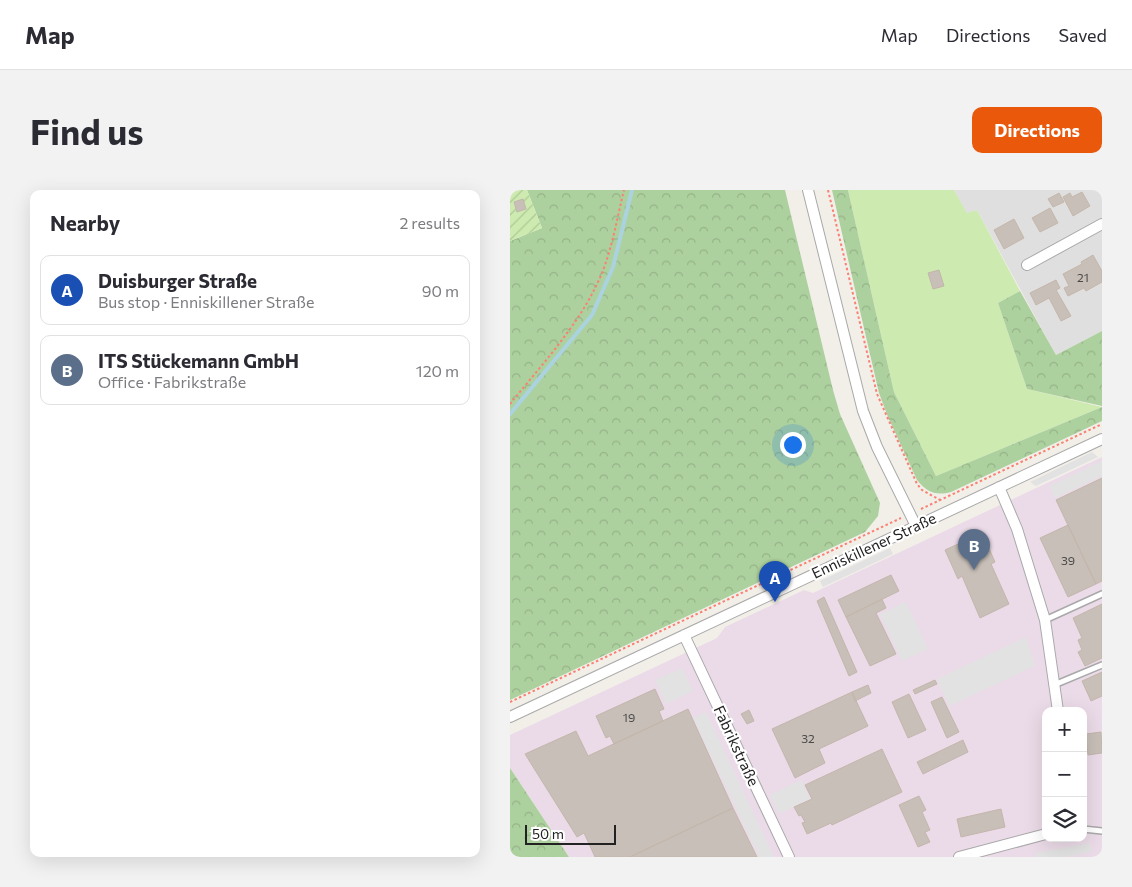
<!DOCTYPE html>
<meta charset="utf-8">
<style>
body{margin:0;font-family:Commissioner,sans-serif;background:#f2f2f3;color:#2b2b33}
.controls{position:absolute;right:15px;bottom:15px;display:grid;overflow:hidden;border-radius:10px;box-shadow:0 5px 20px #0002}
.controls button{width:45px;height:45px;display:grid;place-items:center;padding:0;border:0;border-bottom:1px solid #e1e1e2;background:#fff;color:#2b2b33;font:25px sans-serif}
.scale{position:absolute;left:15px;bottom:12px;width:91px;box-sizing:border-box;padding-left:5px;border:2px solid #222;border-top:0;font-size:14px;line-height:18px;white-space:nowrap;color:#222;-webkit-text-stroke:4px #fff;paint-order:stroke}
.you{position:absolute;left:282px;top:254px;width:18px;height:18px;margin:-12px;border:4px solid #fff;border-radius:50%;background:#1a73e8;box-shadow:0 0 0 8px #1a73e833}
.badge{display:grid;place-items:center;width:32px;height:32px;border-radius:50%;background:#ea580c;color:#fff;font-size:16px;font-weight:700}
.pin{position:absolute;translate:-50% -41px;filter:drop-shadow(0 1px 2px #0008)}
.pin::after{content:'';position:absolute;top:26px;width:18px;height:15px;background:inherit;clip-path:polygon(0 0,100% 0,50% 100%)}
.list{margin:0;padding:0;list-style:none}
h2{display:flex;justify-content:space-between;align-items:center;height:65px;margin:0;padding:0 20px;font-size:21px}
h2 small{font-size:16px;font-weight:400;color:#7c7c81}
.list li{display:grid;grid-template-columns:32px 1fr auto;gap:15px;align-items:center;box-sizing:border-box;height:70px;margin:0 10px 10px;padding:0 10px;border:1px solid #e1e1e2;border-radius:10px}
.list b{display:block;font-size:19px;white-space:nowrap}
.list p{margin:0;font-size:16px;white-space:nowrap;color:#7c7c81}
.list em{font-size:16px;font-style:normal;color:#7c7c81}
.icon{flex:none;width:28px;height:28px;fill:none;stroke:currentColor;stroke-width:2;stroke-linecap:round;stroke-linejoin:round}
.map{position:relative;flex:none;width:592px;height:667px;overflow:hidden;border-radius:10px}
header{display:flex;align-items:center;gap:30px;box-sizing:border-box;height:70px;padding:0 25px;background:#fff;border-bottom:1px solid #e1e1e2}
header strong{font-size:24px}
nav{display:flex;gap:28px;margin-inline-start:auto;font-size:18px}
.intro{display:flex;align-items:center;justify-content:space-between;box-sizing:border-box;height:120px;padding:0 30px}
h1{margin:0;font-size:35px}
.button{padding:12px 22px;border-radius:10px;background:#ea580c;color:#fff;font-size:18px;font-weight:700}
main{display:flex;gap:30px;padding:0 30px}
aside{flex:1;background:#fff;border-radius:10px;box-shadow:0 5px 20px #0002}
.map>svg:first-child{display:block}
</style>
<header>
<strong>Map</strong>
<nav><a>Map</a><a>Directions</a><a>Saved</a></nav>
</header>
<div class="intro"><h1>Find us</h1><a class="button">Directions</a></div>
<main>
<aside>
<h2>Nearby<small>2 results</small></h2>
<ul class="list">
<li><span class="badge" style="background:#1a4fb4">A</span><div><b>Duisburger Straße</b><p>Bus stop · Enniskillener Straße</p></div><em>90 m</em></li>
<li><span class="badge" style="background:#5c6f8a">B</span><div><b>ITS Stückemann GmbH</b><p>Office · Fabrikstraße</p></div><em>120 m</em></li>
</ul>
</aside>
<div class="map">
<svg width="592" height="667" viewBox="0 0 592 667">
<defs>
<pattern id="forest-crowns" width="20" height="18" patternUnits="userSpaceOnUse" patternTransform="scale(1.25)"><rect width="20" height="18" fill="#add19e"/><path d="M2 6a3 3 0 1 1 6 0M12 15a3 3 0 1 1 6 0" fill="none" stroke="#95b388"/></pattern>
<pattern id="garden-furrows" width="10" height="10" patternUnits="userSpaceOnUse" patternTransform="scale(1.25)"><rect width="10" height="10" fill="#cdebb0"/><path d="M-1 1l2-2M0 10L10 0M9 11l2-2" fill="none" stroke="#b0c997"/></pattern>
</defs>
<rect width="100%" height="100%" fill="#f2efe9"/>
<!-- residential -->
<path fill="#e0dfdf" d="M444,0H592V141L546,165L467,20L457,24Z"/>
<!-- industrial -->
<path fill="#ebdbe8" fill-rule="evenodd" d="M592,267V667H59L0,578V545L207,448L215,437L294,400L303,403ZM536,521H573V648H536Z"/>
<!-- grass -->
<path fill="#cdebb0" d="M338,0H444L457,23L467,20L510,101L488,113L517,199L592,217L426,286L384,202Z"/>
<!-- forest -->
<path fill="url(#forest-crowns)" d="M17,0H275L323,200L330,224L370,313L368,326L355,342L0,510V51L32,38Z
M322,0H338L384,202L426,286L592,217V231L441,302C425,306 417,302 407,290L378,227L369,203Z
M510,101L546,165L592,141V216L517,199L488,113Z
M0,578L57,664L59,667H0Z"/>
<!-- garden -->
<path fill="url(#garden-furrows)" d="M0,0H17L32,38L0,51Z"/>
<!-- parking -->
<path fill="#e2e2e2" d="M582,262L588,267L526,296L520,292Z
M592,271V286L545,308L539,296Z
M380,358L383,364L313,397L310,391Z
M396,412L418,459L392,471L370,424Z
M516,447L525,476L439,516L427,489Z
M172,478L183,501L156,514L145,490Z
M196,522L264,667H249L183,528Z
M291,590L300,609L269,624L260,605Z
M580,653L582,662L555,667H526L525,663Z"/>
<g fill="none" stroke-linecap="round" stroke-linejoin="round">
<!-- stream -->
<path stroke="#aad3df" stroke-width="4" d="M0,224L82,125L103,77L122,0"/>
</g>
<!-- building -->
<path fill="#c7bfb8" stroke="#c4b6ab" d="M572,2L580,16L563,26L553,7L560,3L562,7Z
M549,3L554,12L543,17L538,9Z
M13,9L16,19L7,22L4,12Z
M540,18L548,33L530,42L522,28Z
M504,29L514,48L494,59L484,40Z
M583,65L592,81V92L576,101L574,98L558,106L554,98L559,96L553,84L572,74L571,72Z
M429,80L434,96L423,99L418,83Z
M546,90L550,98L546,100L561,126L551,131L539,108L526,115L520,103Z
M592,288V391L586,394L546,310Z
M558,335L586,394L558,407L530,348Z
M472,343L485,372L481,374L499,414L470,428L452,386L448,389L435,360Z
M381,385L389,401L336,427L328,410Z
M314,407L347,482L339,486L307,411Z
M372,409L376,418L366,423L386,464L360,476L336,427Z
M592,414V468L575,476L568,462L572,460L568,450L572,448L563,428Z
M592,482V506L581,511L572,491Z
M425,490L427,494L405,504L403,500Z
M358,495L361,503L345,511L342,502Z
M145,499L154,519L149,521L153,531L104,554L100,546L96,548L86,526Z
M342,502L358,536L309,559L315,573L285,588L262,539Z
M399,504L416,540L398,548L382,512Z
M432,507L449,542L437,548L421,512Z
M178,519L223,618L120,667H85L74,643L67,647L15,564L66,541L78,566Z
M239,520L244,531L237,534L231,524Z
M591,542L592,563L578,565L576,544Z
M453,550L458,562L413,584L407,572Z
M372,559L392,602L322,635L321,633L297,644L292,633L295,632L291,625L289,626L284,617L302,609L295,595Z
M409,606L416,620L412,622L420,640L415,642L420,652L408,657L389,615Z
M223,618L247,667H120Z
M491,619L495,637L451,647L447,629Z"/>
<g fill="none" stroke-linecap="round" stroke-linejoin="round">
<!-- lane casing -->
<g stroke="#a9a9a9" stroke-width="8">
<path id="lane" d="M535,430L592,404
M544,495L592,475
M573,639L592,641"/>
</g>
<!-- street casing -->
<g stroke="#a9a9a9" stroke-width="12">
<path id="street" d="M298,0L353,221L367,257L406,336
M517,75L592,34
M489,297L507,339L535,430L548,521
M174,445L279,667
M0,527L592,249
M449,667L536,644"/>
</g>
<!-- path -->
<path stroke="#fa8072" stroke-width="2" stroke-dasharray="2.5 2.5" stroke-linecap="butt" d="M318,0L367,204L407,294L412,300L430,310
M0,214C29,178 66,138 86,96C101,67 106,32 114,0
M411,319L592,234
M0,512L391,328"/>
<!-- lane -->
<use href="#lane" stroke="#fff" stroke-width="5"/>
<!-- street -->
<use href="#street" stroke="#fff" stroke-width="10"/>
</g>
<g text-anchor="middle" stroke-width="4.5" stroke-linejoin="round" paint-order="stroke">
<!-- number labels -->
<g font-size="12" fill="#4b4948">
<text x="573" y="92">21</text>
<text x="558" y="375">39</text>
<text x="119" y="532">19</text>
<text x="298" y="553">32</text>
</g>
<!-- street labels -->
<g font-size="15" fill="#222" stroke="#fff">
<text transform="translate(364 356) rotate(-25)" y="5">Enniskillener Straße</text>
<text transform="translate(226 556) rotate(65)" y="5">Fabrikstraße</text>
</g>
</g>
</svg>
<div class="controls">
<button>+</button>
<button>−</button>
<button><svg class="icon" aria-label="layers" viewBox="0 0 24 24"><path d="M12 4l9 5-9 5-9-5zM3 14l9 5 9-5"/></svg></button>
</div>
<div class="scale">50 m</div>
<div class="you"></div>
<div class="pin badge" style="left:265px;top:412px;background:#1a4fb4">A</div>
<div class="pin badge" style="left:464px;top:380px;background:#5c6f8a">B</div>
</div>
</main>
